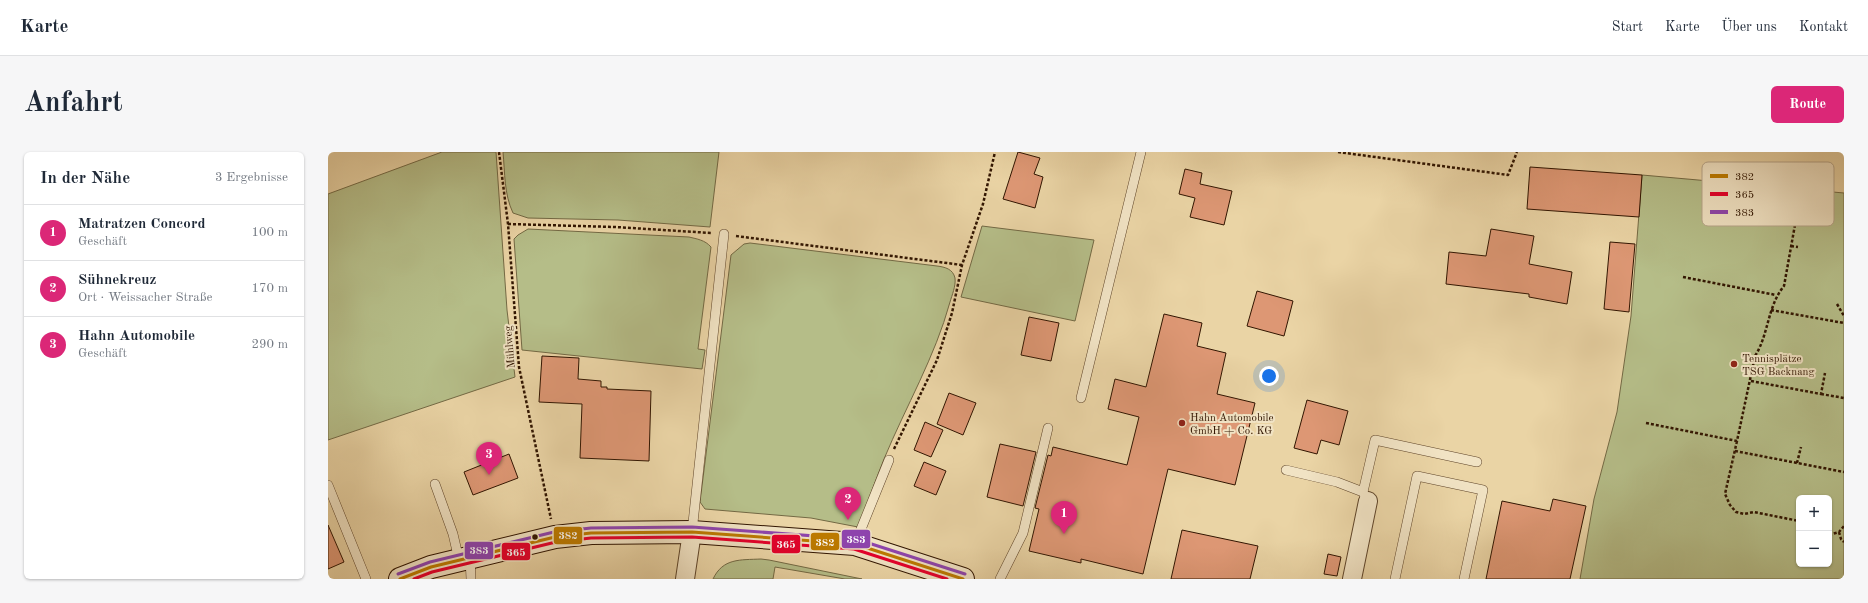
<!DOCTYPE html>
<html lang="de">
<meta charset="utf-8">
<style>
body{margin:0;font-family:"Old Standard TT",serif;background:#f6f6f7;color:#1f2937}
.controls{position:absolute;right:12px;bottom:12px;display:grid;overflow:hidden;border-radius:6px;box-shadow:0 1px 3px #0004}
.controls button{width:36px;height:36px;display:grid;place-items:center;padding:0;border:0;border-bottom:1px solid #e0e1e3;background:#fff;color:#1f2937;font:20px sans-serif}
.you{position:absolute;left:941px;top:224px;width:14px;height:14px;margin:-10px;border:3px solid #fff;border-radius:50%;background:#1a73e8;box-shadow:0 0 0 6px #1a73e833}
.badge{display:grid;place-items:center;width:26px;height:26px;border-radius:50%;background:#db2777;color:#fff;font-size:13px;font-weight:700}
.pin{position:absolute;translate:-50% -33px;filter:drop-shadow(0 1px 2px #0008)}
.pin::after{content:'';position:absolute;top:21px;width:14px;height:12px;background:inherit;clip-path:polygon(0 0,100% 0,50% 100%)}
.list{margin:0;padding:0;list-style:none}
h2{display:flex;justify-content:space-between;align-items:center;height:52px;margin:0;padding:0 16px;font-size:17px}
h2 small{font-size:13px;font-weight:400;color:#747a83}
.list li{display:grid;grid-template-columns:26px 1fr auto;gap:12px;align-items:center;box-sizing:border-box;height:56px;padding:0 16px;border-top:1px solid #e0e1e3}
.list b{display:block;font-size:15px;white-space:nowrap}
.list p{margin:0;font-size:13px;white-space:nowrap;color:#747a83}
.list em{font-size:13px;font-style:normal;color:#747a83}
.map{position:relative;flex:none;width:1516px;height:427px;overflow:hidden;border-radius:6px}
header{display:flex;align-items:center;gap:24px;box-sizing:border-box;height:56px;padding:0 20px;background:#fff;border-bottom:1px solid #e0e1e3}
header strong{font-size:19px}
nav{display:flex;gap:22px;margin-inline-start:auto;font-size:14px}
.intro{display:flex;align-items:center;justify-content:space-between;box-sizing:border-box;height:96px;padding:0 24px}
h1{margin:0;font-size:28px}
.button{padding:10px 18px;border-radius:6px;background:#db2777;color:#fff;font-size:14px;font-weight:700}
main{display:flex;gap:24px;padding:0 24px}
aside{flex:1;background:#fff;border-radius:6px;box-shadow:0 1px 3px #0004}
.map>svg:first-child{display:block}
</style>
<header>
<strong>Karte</strong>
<nav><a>Start</a><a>Karte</a><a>Über uns</a><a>Kontakt</a></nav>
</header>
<div class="intro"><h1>Anfahrt</h1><a class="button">Route</a></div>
<main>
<aside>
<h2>In der Nähe<small>3 Ergebnisse</small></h2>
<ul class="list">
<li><span class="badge">1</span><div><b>Matratzen Concord</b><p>Geschäft</p></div><em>100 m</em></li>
<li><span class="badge">2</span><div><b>Sühnekreuz</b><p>Ort · Weissacher Straße</p></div><em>170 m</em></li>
<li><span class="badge">3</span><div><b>Hahn Automobile</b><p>Geschäft</p></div><em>290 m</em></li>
</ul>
</aside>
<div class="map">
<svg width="1516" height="427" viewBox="0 0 1516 427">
<rect width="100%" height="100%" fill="#ead4a5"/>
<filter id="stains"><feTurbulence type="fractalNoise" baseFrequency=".005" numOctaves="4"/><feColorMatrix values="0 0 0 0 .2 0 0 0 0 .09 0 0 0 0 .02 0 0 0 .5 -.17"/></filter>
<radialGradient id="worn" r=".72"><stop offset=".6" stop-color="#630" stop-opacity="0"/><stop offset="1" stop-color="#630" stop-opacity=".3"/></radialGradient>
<!-- green -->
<path fill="#b5bd88" stroke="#736944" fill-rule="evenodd" d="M114,0H168L179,158L187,225L0,288V42Z
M175,0H391L382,75L290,68L200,66L185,61C176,42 177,21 175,0Z
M1314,23L1516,41V427H1252L1266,347L1289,260L1303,164ZM1471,346H1501V412H1471Z
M654,74L766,88L747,169L633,145Z
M200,77L361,85C369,87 377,88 383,95L370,197L377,198L374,217L194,198L186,87L190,83Z
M422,91L609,114C617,115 625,117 627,126C628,134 624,143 622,150C607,205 578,254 556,307C547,329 539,353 530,375L483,366L377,357L372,350L403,103L416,92Z
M433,407L441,408L534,427H517L447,415L445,427H385C395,406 412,408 433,407Z"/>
<!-- building -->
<path fill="#dd9774" stroke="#311501" d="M690,0L712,6L706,22L715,25L707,56L675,47Z
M1202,15L1314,23L1311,65L1199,57Z
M857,17L874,21L872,32L904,39L896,73L862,65L867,46L851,42Z
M1163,77L1206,84L1201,112L1244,120L1239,152L1201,145V142L1118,132L1121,100L1158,104Z
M1282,90L1307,92L1301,160L1276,157Z
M929,139L965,149L956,184L919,174Z
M836,162L874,171L869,194L898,201L889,242L927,251L907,333L840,317L815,422L753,407V411L701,399L711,357L707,356L720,303L723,304L725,295L799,313L811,265L780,257L787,227L818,235Z
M701,165L731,171L723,209L693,203Z
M214,204L251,206L250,227L273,229V235H279V237L323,239L321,309L252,306L254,252L211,250Z
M621,241L648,251L635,283L609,272Z
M979,248L1020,259L1011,293L993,288L989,302L966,296Z
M597,270L615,278L603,305L586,298Z
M672,292L708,300L695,354L659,345Z
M181,302L190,326L145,343L136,320Z
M596,310L618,319L608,343L586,334Z
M1225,347L1258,354L1242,427H1158L1174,349L1222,359Z
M0,373L16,410L0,417Z
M854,378L930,394L922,427H843Z
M1000,402L1013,405L1009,424L996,422Z"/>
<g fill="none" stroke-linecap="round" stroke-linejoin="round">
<!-- lane casing -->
<g stroke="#5f452a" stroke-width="10">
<path id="lane" d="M753,246L813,0
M958,318L1009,330L1035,340
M107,332L125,382L131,408
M0,333L38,427
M1040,349L1035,340L1047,288L1149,310
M364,380L396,82
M527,392L561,308
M142,405L143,427
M672,427L695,381L720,276
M1067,427L1089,324L1155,338L1136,427"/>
</g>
<!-- street casing -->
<g stroke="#5f452a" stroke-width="20">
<path id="street" d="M357,427L364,380
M1024,427L1040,349"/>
</g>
<!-- secondary casing -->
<g stroke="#311501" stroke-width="24">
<path id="secondary" d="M72,427L103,415L227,385L263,381L364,380L527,392L635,427"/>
</g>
<!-- path -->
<path stroke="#311501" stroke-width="2.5" stroke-dasharray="3 2" stroke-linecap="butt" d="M171,0L180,72L191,215L223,367
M1010,0L1180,23L1189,0
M180,72L287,75L383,81
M408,84L634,113
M1463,94L1470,95
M1355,125L1448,143
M1509,152L1516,164
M1443,158L1516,171
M1423,229L1493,242L1497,221
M1493,242L1516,246
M1318,271L1409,289L1427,204C1441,182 1439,155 1456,134L1470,56
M1409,289L1397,342L1402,353L1408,360L1416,362L1426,360L1471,369
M566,297L609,208L624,161L634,113L655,52L667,0
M1407,299L1516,320
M1469,311L1473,295
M1511,380L1513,387L1516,390
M1501,383L1511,380L1516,374"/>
<!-- lane -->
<use href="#lane" stroke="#f1e3c4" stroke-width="9"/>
<!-- street -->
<use href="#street" stroke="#f1e3c4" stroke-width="18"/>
<!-- secondary -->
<use href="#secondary" stroke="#f1e3c4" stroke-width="22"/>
<!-- bus-1 casing -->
<g stroke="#f1e3c4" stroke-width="6">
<path id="bus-1" d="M72,427L103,415L227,385L263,381L364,380L527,392L635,427"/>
</g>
<!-- bus-2 casing -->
<g stroke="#f1e3c4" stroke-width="6">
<path id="bus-2" d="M86,427L104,420L228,390L263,386L364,385L526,397L619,427"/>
</g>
<!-- bus-3 casing -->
<g stroke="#f1e3c4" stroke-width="6">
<path id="bus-3" d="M70,422L102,410L226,380L263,376L364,375L528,387L637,422"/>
</g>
<!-- bus-1 -->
<use href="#bus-1" stroke="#bc7a00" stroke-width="3"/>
<!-- bus-2 -->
<use href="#bus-2" stroke="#e4002b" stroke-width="3"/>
<!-- bus-3 -->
<use href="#bus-3" stroke="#8e44ad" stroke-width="3"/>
</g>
<!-- markers -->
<g fill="#8f2418" stroke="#f1e3c4" stroke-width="1.5">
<circle cx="1406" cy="212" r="4"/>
<circle cx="854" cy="271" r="4"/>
</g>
<circle fill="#311501" stroke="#f1e3c4" stroke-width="1.5" cx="207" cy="385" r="3.5"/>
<g text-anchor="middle" stroke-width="4" stroke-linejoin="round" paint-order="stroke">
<!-- street labels -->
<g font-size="11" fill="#311501" stroke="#f1e3c4">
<text transform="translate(181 195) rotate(-95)" y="4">Mühlweg</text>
</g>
<!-- poi labels -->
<g font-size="11" fill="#311501" stroke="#f1e3c4" text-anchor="start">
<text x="1414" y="210">Tennisplätze<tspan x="1414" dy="13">TSG Backnang</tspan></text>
<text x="862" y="269">Hahn Automobile<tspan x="862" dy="13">GmbH + Co. KG</tspan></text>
</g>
</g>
<!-- legend -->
<rect x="1374" y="10" width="132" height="64" rx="6" fill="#f1e3c4" stroke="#b7a58a" stroke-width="1"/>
<rect x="1382" y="22" width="18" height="4" fill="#bc7a00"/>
<rect x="1382" y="40" width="18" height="4" fill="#e4002b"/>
<rect x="1382" y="58" width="18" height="4" fill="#8e44ad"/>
<g font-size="11" fill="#311501">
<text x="1407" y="28">382</text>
<text x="1407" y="46">365</text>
<text x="1407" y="64">383</text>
</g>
<g stroke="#f1e3c4" stroke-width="1.5">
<rect x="225" y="374" width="30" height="19" rx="4" fill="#bc7a00"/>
<rect x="513" y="377" width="30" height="20" rx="4" fill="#8e44ad"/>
<rect x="482" y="380" width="30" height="19" rx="4" fill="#bc7a00"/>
<rect x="443" y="382" width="30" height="20" rx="4" fill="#e4002b"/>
<rect x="136" y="389" width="30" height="19" rx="4" fill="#8e44ad"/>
<rect x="173" y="390" width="30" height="19" rx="4" fill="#e4002b"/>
</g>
<g font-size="11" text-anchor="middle" font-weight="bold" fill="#fff">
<text x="240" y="387">382</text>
<text x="528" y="391">383</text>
<text x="497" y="394">382</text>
<text x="458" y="396">365</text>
<text x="151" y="402">383</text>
<text x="188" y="404">365</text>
</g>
<rect width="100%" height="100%" filter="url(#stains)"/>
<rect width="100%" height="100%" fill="url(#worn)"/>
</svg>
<div class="controls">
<button>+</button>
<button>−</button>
</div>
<div class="you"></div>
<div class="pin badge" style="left:736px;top:382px">1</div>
<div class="pin badge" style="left:520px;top:368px">2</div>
<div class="pin badge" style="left:161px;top:323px">3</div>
</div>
</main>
